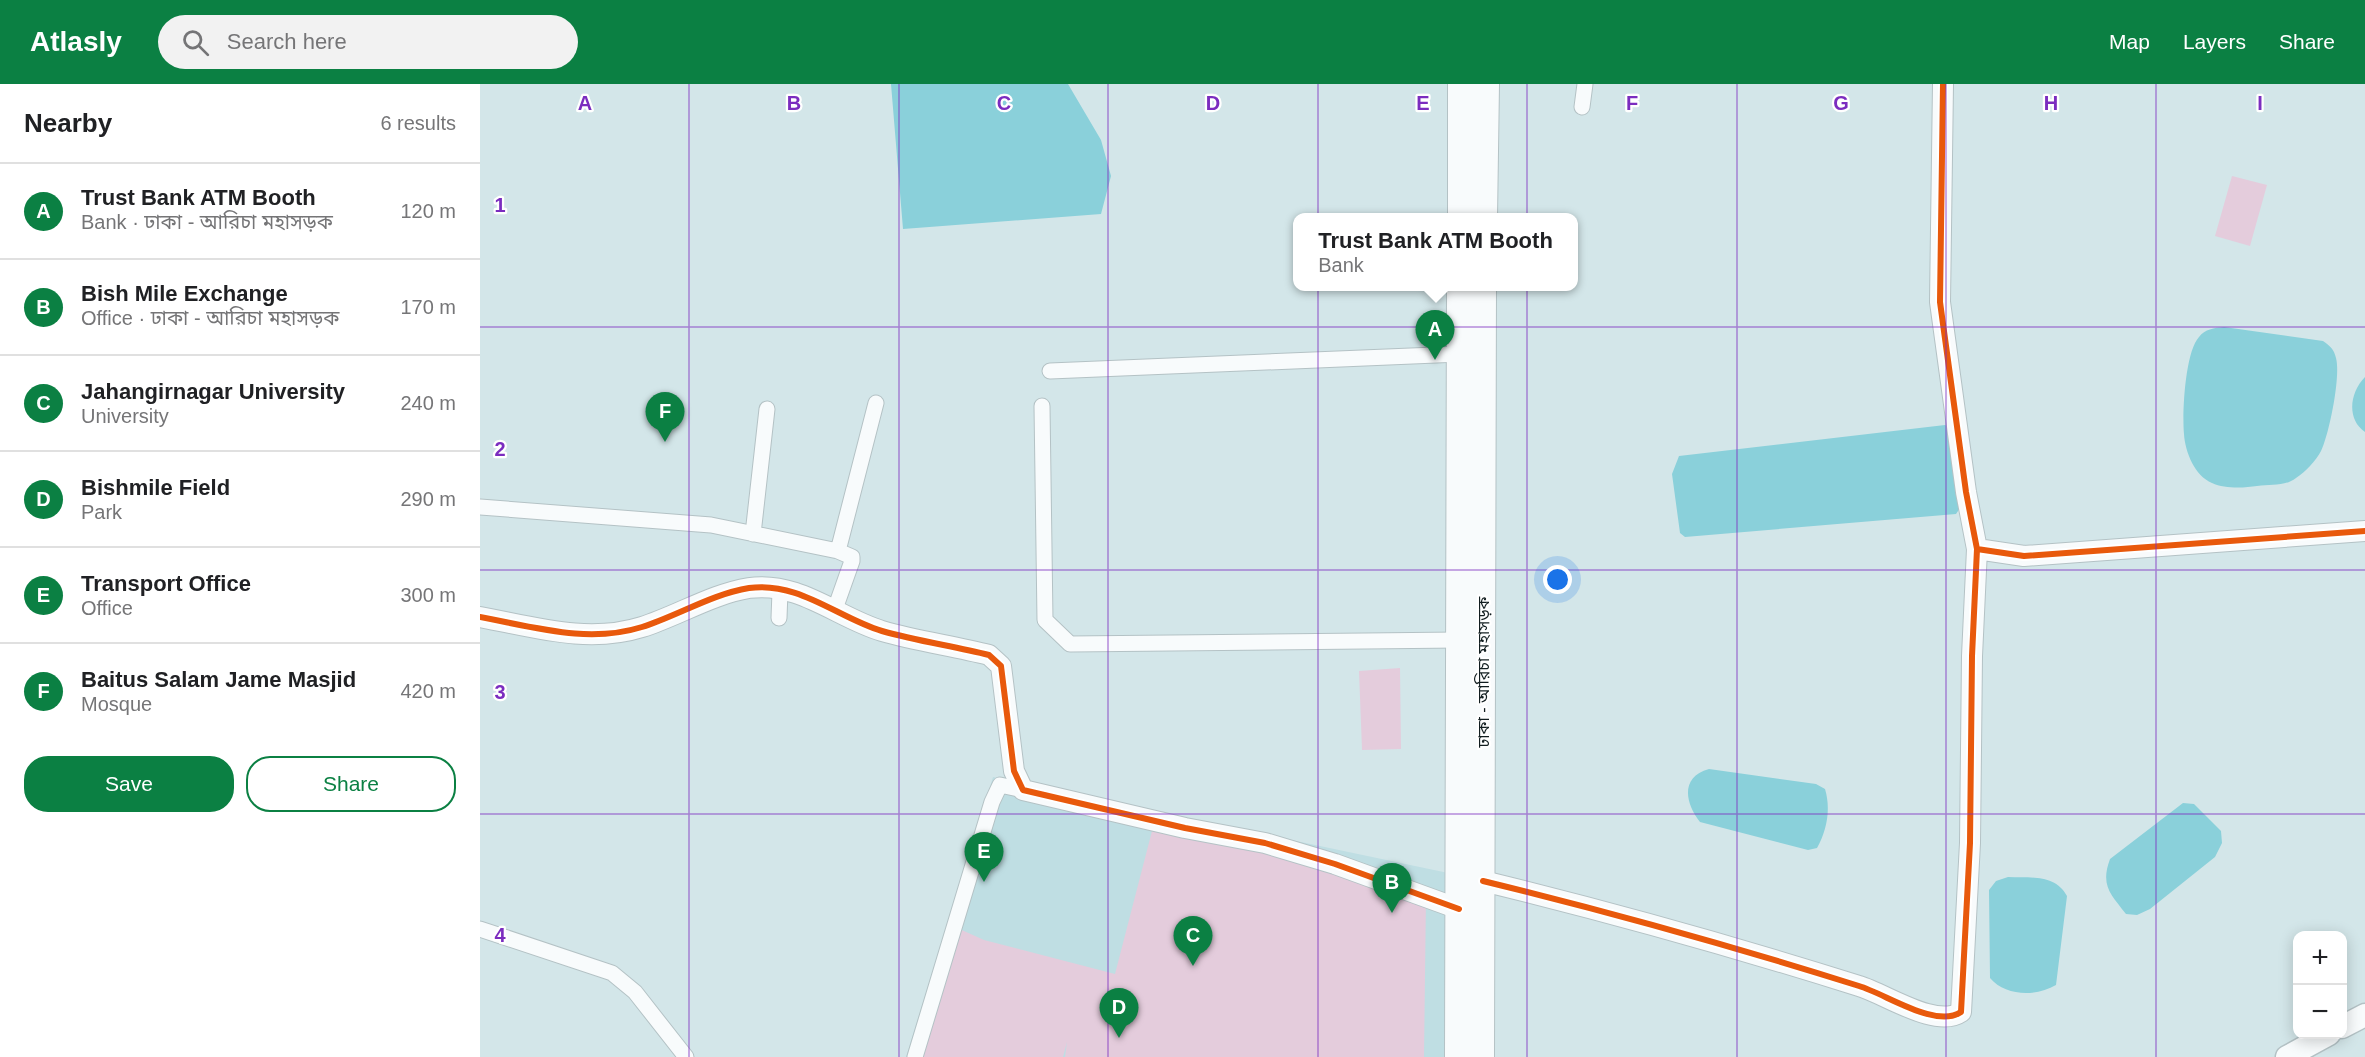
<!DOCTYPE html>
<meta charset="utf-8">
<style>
body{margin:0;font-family:Helvetica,"Noto Sans Bengali",sans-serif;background:#f2f2f2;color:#202124}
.controls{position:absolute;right:18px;bottom:18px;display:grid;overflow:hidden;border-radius:12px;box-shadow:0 3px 15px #0003}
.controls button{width:54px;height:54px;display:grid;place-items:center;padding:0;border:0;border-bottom:2px solid #e0e0e0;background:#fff;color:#202124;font:30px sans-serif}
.you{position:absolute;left:1078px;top:496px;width:21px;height:21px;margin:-15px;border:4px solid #fff;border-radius:50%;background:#1a73e8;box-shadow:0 0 0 9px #1a73e833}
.badge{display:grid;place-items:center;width:39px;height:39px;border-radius:50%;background:#0b8043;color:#fff;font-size:20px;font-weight:700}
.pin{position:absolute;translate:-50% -50px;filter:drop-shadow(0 2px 3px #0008)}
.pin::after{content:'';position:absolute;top:32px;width:21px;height:18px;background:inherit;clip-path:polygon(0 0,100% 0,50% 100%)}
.popup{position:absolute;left:813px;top:129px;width:285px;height:78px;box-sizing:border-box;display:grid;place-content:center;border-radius:12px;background:#fff;filter:drop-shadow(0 2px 4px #0005);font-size:20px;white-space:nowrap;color:#757577}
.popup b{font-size:22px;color:#202124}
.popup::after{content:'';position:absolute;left:50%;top:100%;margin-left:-12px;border:12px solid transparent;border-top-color:#fff}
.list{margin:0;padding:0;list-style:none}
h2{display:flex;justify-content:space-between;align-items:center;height:78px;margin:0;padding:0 24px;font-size:26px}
h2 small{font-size:20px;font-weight:400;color:#757577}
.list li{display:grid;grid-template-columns:39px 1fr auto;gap:18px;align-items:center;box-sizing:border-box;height:96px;padding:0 24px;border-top:2px solid #e0e0e0}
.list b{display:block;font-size:22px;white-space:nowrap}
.list p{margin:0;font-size:20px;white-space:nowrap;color:#757577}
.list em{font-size:20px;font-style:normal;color:#757577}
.actions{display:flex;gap:12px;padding:18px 24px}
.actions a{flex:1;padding:14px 0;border:2px solid #0b8043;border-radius:24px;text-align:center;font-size:21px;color:#0b8043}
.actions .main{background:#0b8043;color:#fff}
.icon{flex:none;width:33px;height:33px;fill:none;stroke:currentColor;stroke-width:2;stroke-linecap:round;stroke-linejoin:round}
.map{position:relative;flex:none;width:1885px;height:973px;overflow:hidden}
header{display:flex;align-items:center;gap:36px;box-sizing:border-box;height:84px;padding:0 30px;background:#0b8043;color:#fff}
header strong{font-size:28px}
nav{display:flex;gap:33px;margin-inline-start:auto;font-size:21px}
.search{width:420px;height:54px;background:#f2f2f2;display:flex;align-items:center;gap:15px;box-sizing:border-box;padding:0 21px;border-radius:33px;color:#757577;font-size:22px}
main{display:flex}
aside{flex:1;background:#fff}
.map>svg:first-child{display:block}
</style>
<header>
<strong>Atlasly</strong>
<div class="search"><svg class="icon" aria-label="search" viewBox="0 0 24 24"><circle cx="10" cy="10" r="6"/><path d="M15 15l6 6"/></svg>Search here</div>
<nav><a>Map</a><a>Layers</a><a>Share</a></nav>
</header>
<main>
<aside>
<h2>Nearby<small>6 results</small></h2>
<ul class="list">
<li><span class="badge">A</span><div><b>Trust Bank ATM Booth</b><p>Bank · ঢাকা - আরিচা মহাসড়ক</p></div><em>120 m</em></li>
<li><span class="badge">B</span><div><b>Bish Mile Exchange</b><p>Office · ঢাকা - আরিচা মহাসড়ক</p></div><em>170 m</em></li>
<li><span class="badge">C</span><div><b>Jahangirnagar University</b><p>University</p></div><em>240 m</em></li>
<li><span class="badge">D</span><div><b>Bishmile Field</b><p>Park</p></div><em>290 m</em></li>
<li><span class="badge">E</span><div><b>Transport Office</b><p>Office</p></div><em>300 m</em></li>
<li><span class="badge">F</span><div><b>Baitus Salam Jame Masjid</b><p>Mosque</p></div><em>420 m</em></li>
</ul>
<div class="actions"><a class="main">Save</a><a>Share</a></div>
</aside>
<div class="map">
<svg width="1885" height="973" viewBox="0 0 1885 973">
<rect width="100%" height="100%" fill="#d3e6e9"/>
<!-- built -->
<path fill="#bfdee3" d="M513,693L973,790L971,973H426Z"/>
<!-- green -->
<path fill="#e4ccdc" d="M1752,92L1787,101L1770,162L1735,152Z
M920,584L921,665L882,666L879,587Z
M672,747L785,759L946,813L944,973H585L587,958L583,973H435L475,843L504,856L635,890Z"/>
<!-- water -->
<path fill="#8ad0da" d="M411,0H588L621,56L631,92L621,130L423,145Z
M1744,243L1843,257C1850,262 1854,265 1856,274C1861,292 1849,351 1841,367C1836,377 1825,388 1816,394C1804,403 1791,400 1777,402C1764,404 1745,405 1732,399C1715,392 1705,368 1704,350C1702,330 1705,268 1719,253C1725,245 1734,244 1744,243Z
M1885,293V348C1866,335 1870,308 1885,293Z
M1465,341L1472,344L1480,424L1476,430L1205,453L1200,449L1192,390L1199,372Z
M1229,685L1336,700L1345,705C1351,725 1347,746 1337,764L1328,766L1220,738C1205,719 1200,693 1229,685Z
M1703,719L1714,720L1741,747L1742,759L1735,773L1670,825L1657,831L1646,830C1631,810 1620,802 1630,775Z
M1528,793C1551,794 1575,790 1587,812L1576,901C1556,913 1525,912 1510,894L1509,806L1516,797Z"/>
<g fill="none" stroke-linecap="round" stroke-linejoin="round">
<!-- minor casing -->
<g stroke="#b4c2c5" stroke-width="17">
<path id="minor" d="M1102,23L1105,0
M570,287L980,270
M562,322L565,536L590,560L979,556
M0,423L231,441L358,467L372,473V477L355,525
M273,450L287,325
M358,467L396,319
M299,534L300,507
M0,845L132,889L155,908L206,973
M435,973L512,718L520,701L543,706"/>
</g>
<!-- tertiary casing -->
<g stroke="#b4c2c5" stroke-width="22">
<path id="tertiary" d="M1463,0L1460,218L1486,408L1497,465L1544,472L1885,447
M0,533C54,543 108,560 162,543C197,532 232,510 269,504C319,497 358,534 402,547C437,557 473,562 509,571L521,582L534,687L543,706L705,744L785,759L855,780L979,825
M1003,797C1130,828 1255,863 1379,902C1406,910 1456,945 1481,928L1490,759L1492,572L1497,465"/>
</g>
<!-- secondary casing -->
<g stroke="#b4c2c5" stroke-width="25">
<path id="secondary" d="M1862,943L1885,931
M1807,973L1849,950"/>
</g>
<!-- trunk casing -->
<g stroke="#b4c2c5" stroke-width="28">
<path id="trunk" d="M981,134V0
M1004,134L1006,0
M978,973L980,202
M1001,973L1003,202"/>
</g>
<!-- minor -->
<use href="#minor" stroke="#f8fbfc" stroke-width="15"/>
<!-- tertiary -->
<use href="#tertiary" stroke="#f8fbfc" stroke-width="20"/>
<!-- secondary -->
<use href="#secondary" stroke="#f8fbfc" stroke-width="22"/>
<!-- trunk -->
<use href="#trunk" stroke="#f8fbfc" stroke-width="26"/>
<!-- cycleway casing -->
<g stroke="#fff" stroke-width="10">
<path id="cycleway" d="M1463,0L1460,218L1486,408L1497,465L1544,472L1885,447
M0,533C54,543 108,560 162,543C197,532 232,510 269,504C319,497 358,534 402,547C437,557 473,562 509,571L521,582L534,687L543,706L705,744L785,759L855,780L979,825
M1003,797C1130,828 1255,863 1379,902C1406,910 1456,945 1481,928L1490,759L1492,572L1497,465"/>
</g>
<!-- cycleway -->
<use href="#cycleway" stroke="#e8590c" stroke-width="6"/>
</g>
<!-- grid -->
<path fill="none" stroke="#7b2cbf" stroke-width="1.5" stroke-opacity="0.55" d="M209,0V973M419,0V973M628,0V973M838,0V973M1047,0V973M1257,0V973M1466,0V973M1676,0V973M0,243H1885M0,486H1885M0,730H1885"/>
<g text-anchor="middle" stroke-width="4.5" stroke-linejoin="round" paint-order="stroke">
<!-- street labels -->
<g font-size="16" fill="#111d1f" stroke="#fff">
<text transform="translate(1003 588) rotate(-90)" y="6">ঢাকা - আরিচা মহাসড়ক</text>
</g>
</g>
<g font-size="20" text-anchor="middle" font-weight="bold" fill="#7b2cbf" stroke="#fff" stroke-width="4.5" stroke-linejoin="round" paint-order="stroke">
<text x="105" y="26">A</text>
<text x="314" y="26">B</text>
<text x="524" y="26">C</text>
<text x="733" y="26">D</text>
<text x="943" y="26">E</text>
<text x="1152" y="26">F</text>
<text x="1361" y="26">G</text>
<text x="1571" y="26">H</text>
<text x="1780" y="26">I</text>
<text x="20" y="128">1</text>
<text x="20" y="372">2</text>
<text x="20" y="615">3</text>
<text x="20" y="858">4</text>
</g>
</svg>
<div class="controls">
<button>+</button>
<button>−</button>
</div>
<div class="you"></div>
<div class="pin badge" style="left:955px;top:276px">A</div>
<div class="popup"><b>Trust Bank ATM Booth</b>Bank</div>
<div class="pin badge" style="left:912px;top:829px">B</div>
<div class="pin badge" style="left:713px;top:882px">C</div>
<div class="pin badge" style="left:639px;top:954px">D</div>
<div class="pin badge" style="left:504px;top:798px">E</div>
<div class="pin badge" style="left:185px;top:358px">F</div>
</div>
</main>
